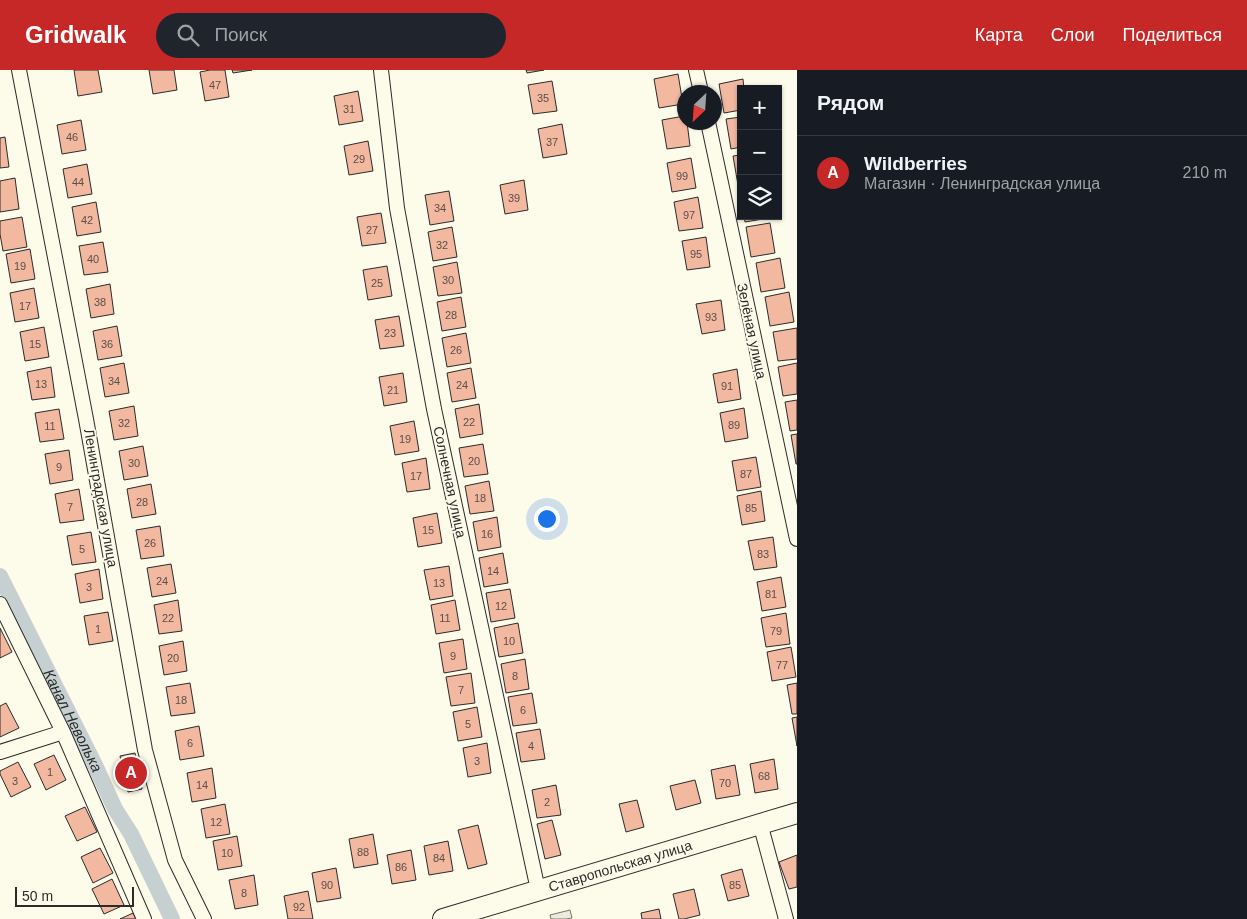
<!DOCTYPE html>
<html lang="ru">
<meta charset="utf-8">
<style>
body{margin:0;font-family:Helvetica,sans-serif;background:#20242c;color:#f1f3f6}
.controls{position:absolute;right:15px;top:15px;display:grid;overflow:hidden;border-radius:0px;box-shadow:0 1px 4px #0004}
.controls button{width:45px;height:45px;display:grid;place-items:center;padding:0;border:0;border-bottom:1px solid #363941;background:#171b24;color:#f1f3f6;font:25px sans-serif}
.compass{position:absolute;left:677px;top:15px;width:45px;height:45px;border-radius:50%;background:#171b24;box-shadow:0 1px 4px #0004;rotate:205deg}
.scale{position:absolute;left:15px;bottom:12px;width:119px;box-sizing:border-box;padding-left:5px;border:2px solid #2b2b2b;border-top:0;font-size:14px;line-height:18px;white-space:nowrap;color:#2b2b2b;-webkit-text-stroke:4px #fdfbea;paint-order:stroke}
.you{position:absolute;left:546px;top:448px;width:18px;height:18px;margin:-12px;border:4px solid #fff;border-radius:50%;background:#1a73e8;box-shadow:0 0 0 8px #1a73e833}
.badge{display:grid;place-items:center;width:32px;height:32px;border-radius:50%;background:#c62828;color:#fff;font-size:16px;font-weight:700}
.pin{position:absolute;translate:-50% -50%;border:2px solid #fff;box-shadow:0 1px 5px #0006}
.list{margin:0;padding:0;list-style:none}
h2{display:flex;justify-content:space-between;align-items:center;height:65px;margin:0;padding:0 20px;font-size:21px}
h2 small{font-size:16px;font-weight:400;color:#9ea1a6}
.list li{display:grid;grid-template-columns:32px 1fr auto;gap:15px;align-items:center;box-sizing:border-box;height:75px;padding:0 20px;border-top:1px solid #363941}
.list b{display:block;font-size:19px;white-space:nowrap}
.list p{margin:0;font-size:16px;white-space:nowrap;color:#9ea1a6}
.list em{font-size:16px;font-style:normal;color:#9ea1a6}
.icon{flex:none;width:28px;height:28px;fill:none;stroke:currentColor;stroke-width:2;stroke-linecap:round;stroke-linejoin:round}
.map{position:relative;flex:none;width:797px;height:849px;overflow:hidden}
header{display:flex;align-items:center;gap:30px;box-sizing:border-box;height:70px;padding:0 25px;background:#c62828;color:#fff}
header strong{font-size:24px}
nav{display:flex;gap:28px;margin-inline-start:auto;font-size:18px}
.search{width:350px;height:45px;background:#20242c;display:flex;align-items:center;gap:12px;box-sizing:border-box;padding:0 18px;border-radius:28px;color:#9ea1a6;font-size:19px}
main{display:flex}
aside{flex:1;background:#171b24}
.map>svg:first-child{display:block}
</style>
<header>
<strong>Gridwalk</strong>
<div class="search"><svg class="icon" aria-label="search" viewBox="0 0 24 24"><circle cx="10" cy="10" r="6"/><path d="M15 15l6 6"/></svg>Поиск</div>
<nav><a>Карта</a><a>Слои</a><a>Поделиться</a></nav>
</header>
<main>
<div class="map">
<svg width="797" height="849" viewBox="0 0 797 849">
<rect width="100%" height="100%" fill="#fdfbea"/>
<!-- parking -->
<path fill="#eceadb" stroke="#74746e" d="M570,840L572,848L566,849H551L550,845Z"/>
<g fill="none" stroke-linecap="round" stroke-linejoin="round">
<!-- canal -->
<path stroke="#c7d0d0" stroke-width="16" id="s1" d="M0,506L95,695L115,739L131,764L172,849"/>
</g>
<!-- building -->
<path fill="#f2b8a0" stroke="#2b2b2b" d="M74,0H98L102,22L78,26Z
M149,0H174L177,20L153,24Z
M210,0H225L229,27L205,31L200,2Z
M232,0H252L233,3Z
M526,0H544L527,3Z
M678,4L683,34L659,38L654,9Z
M743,9L744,19H741V40L724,43L719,14Z
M552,11L557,41L533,44L528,15Z
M358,21L363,51L339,55L334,26Z
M684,46V52H687L690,76L667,79L662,50Z
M741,47V77L731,79L726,49Z
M81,50L86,80L62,84L57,55Z
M562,54L567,84L543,88L538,59Z
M5,67L9,97L0,98V68Z
M368,71L373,101L349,105L344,76Z
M741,85V115H738L733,86Z
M691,88L696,118L672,122L667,93Z
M87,94L92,124L68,128L63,99Z
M15,108L19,139L0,142V111Z
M524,110L528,140L505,144L500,115Z
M449,121L454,151L430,155L425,125Z
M698,127L703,158L679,161L674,132Z
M96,132L101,162L77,166L72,137Z
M381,143L386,173L362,176L357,147Z
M744,146H769V148L745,152Z
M22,147L27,177L3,181L0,164V151Z
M770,153L775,183L751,187L746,157Z
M452,157L457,187L433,191L428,162Z
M706,167L710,197L687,200L682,171Z
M103,172L108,202L84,205L79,176Z
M30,179L35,209L11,213L6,184Z
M780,188L785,218L761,222L756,193Z
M457,192L462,223L438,226L433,197Z
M387,196L392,226L368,230L363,200Z
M110,214L114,244L91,248L86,219Z
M34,218L39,248L15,252L10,223Z
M789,222L794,252L770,256L765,227Z
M461,227L466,257L442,261L437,232Z
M721,230L725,260L702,264L696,234Z
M399,246L404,276L380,279L375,250Z
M117,256L122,286L98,290L93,261Z
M44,257L49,287L25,291L20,262Z
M797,258V289L778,291L773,262Z
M466,263L471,293L447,297L442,268Z
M124,293L129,323L105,327L100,298Z
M797,293V324L783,326L778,297Z
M51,297L55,327L32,330L27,302Z
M471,298L476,328L452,332L447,303Z
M737,299L741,329L718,333L713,304Z
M403,303L407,332L384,336L379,307Z
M797,330V360L790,361L785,332Z
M479,334L483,364L460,368L455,339Z
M134,336L138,366L114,370L109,341Z
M744,338L748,368L725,372L720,343Z
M59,339L64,369L40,372L35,343Z
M414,351L419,381L395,385L390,356Z
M797,364V394H796L791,365Z
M483,374L488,404L464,407L459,378Z
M143,376L148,406L124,410L119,381Z
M69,380L73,410L50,414L45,384Z
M756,387L761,417L737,421L732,391Z
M426,388L430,419L407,422L402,393Z
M489,411L494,441L470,444L465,416Z
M151,414L156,444L132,448L127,419Z
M79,419L84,450L60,453L55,424Z
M761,421L765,451L742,455L737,426Z
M437,443L442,473L418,477L413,448Z
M497,447L501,477L478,481L473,452Z
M160,456L164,486L141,489L136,460Z
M91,462L96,492L72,495L67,466Z
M773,467L777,497L754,500L748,471Z
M503,483L508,513L484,517L479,488Z
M171,494L176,523L152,527L147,498Z
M449,496L453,526L430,530L424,500Z
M99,499L103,529L80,533L75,504Z
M781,507L786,537L762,541L757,512Z
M510,519L515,548L491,552L486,523Z
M178,530L182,561L159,564L154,535Z
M455,530L460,560L436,564L431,535Z
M108,542L113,571L89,575L84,546Z
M786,543L790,574L766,577L761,548Z
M518,553L523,583L499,587L494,558Z
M0,558L12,582L0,588Z
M463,569L467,599L444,603L439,573Z
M183,571L187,601L164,605L159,576Z
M791,577L796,607L772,611L767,582Z
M525,589L529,619L506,623L501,594Z
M471,603L475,633L451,636L446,607Z
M190,613L195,643L171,646L166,617Z
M797,613V644H792L787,615Z
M532,623L537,653L513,656L508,627Z
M6,633L19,658L0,667V636Z
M477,637L482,667L458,671L453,642Z
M797,647V676L792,648Z
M199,656L204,686L180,690L175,661Z
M540,659L545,689L521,692L516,663Z
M487,673L491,703L468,707L463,678Z
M135,683L142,719L128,722L120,686Z
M54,685L66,710L46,720L34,694Z
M774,689L778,719L755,723L750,694Z
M18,692L31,717L11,727L0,704V701Z
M735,695L740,725L716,729L711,700Z
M212,698L216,728L192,732L187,703Z
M695,710L701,733L676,740L670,716Z
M556,715L561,745L537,748L532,720Z
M637,730L644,757L626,762L619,734Z
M225,734L230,764L206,768L201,739Z
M85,737L97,762L77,771L65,746Z
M552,750L561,785L545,789L537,754Z
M478,755L487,794L468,799L458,760Z
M373,764L378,794L354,798L349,769Z
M237,766L242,796L218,800L213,771Z
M448,771L453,801L429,805L424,776Z
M100,778L113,803L93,813L81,787Z
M411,780L416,810L392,814L387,785Z
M797,785V817L789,819L779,792Z
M336,798L341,828L317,832L312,803Z
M742,799L749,826L728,831L721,805Z
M254,805L258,835L235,839L229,810Z
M112,809L124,835L104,844L92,819Z
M694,819L700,845L684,849H679L673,824Z
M308,821L313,849H288L284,826Z
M659,839L661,849H642L641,843Z
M133,843L136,849H120Z"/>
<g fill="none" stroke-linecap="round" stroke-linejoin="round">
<!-- street casing -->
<g stroke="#2b2b2b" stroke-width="16">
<path id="street" d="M19,0L86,349L145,680L175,790L204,849
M381,0L397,138L434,339L538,820
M696,0L701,22
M708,52L797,469
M0,534L63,662L144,849
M0,682L63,662
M760,753L786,849"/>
</g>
<!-- secondary casing -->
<g stroke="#2b2b2b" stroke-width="22">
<g id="secondary">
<path id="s2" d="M443,849L797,743"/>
</g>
</g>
<!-- street -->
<use href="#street" stroke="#fdfbea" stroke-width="14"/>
<!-- secondary -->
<use href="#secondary" stroke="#fdfbea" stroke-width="20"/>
</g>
<g text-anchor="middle" stroke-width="4" stroke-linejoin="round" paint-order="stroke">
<!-- number labels -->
<g font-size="11" fill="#5d4e48">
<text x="215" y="19">47</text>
<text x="543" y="32">35</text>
<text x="349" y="43">31</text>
<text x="72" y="71">46</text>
<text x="552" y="76">37</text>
<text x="359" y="93">29</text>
<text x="682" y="110">99</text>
<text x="78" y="116">44</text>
<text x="514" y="132">39</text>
<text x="440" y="142">34</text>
<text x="689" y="149">97</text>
<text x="87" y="154">42</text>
<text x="372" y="164">27</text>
<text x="442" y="179">32</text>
<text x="696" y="188">95</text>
<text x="93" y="193">40</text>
<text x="20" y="200">19</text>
<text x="448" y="214">30</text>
<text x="377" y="217">25</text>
<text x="100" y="236">38</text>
<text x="25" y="240">17</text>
<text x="451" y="249">28</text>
<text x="711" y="251">93</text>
<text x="390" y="267">23</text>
<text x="35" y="278">15</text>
<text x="107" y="278">36</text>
<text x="456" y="284">26</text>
<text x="114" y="315">34</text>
<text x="41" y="318">13</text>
<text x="462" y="319">24</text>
<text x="727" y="320">91</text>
<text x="393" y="324">21</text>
<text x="469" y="356">22</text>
<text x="124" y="357">32</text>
<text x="734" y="359">89</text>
<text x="50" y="360">11</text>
<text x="405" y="373">19</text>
<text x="474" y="395">20</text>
<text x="134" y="397">30</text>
<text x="59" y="401">9</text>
<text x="746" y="408">87</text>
<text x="416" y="410">17</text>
<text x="480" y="432">18</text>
<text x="142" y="436">28</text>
<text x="70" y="441">7</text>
<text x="751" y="442">85</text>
<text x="428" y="464">15</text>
<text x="487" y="468">16</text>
<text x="150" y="477">26</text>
<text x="82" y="483">5</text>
<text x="763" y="488">83</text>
<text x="493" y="505">14</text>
<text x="162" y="515">24</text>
<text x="439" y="517">13</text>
<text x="89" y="521">3</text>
<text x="771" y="528">81</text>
<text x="501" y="540">12</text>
<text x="168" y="552">22</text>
<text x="445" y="552">11</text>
<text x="98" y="563">1</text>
<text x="776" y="565">79</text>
<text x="509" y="575">10</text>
<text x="453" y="590">9</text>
<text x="173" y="592">20</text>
<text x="782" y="599">77</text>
<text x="515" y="610">8</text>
<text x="461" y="624">7</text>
<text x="181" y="634">18</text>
<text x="523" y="644">6</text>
<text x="468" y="658">5</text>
<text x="190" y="677">6</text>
<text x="531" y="680">4</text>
<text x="477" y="695">3</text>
<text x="50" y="706">1</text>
<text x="764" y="710">68</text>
<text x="15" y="715">3</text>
<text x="725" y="717">70</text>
<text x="202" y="719">14</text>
<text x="547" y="736">2</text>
<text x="216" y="756">12</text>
<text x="363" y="786">88</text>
<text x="227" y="787">10</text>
<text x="439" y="792">84</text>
<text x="401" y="801">86</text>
<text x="327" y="819">90</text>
<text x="735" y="819">85</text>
<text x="244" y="827">8</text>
<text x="299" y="841">92</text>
</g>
<!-- street labels -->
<g font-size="14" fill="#2b2b2b" stroke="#fdfbea">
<text transform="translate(752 261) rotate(78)" y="5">Зелёная улица</text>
<text transform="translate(450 412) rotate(78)" y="5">Солнечная улица</text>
<text transform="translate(101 428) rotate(80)" y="5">Ленинградская улица</text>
<text dy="5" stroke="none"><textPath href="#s2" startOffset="185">Ставропольская улица</textPath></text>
</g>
<!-- water labels -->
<g font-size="15" font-style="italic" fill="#2b2b2b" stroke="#fdfbea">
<text dy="5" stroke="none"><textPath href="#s1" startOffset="162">Канал Неволька</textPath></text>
</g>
</g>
</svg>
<div class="controls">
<button>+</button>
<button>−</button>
<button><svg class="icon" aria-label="layers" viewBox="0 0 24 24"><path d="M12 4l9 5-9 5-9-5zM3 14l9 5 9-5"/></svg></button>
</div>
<svg class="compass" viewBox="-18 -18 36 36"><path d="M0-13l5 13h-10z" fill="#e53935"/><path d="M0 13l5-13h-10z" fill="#9ea1a6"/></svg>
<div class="scale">50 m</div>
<div class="you"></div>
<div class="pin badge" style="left:131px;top:703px">A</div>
</div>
<aside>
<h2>Рядом<small></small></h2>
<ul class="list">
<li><span class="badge">A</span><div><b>Wildberries</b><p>Магазин · Ленинградская улица</p></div><em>210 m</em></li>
</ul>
</aside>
</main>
